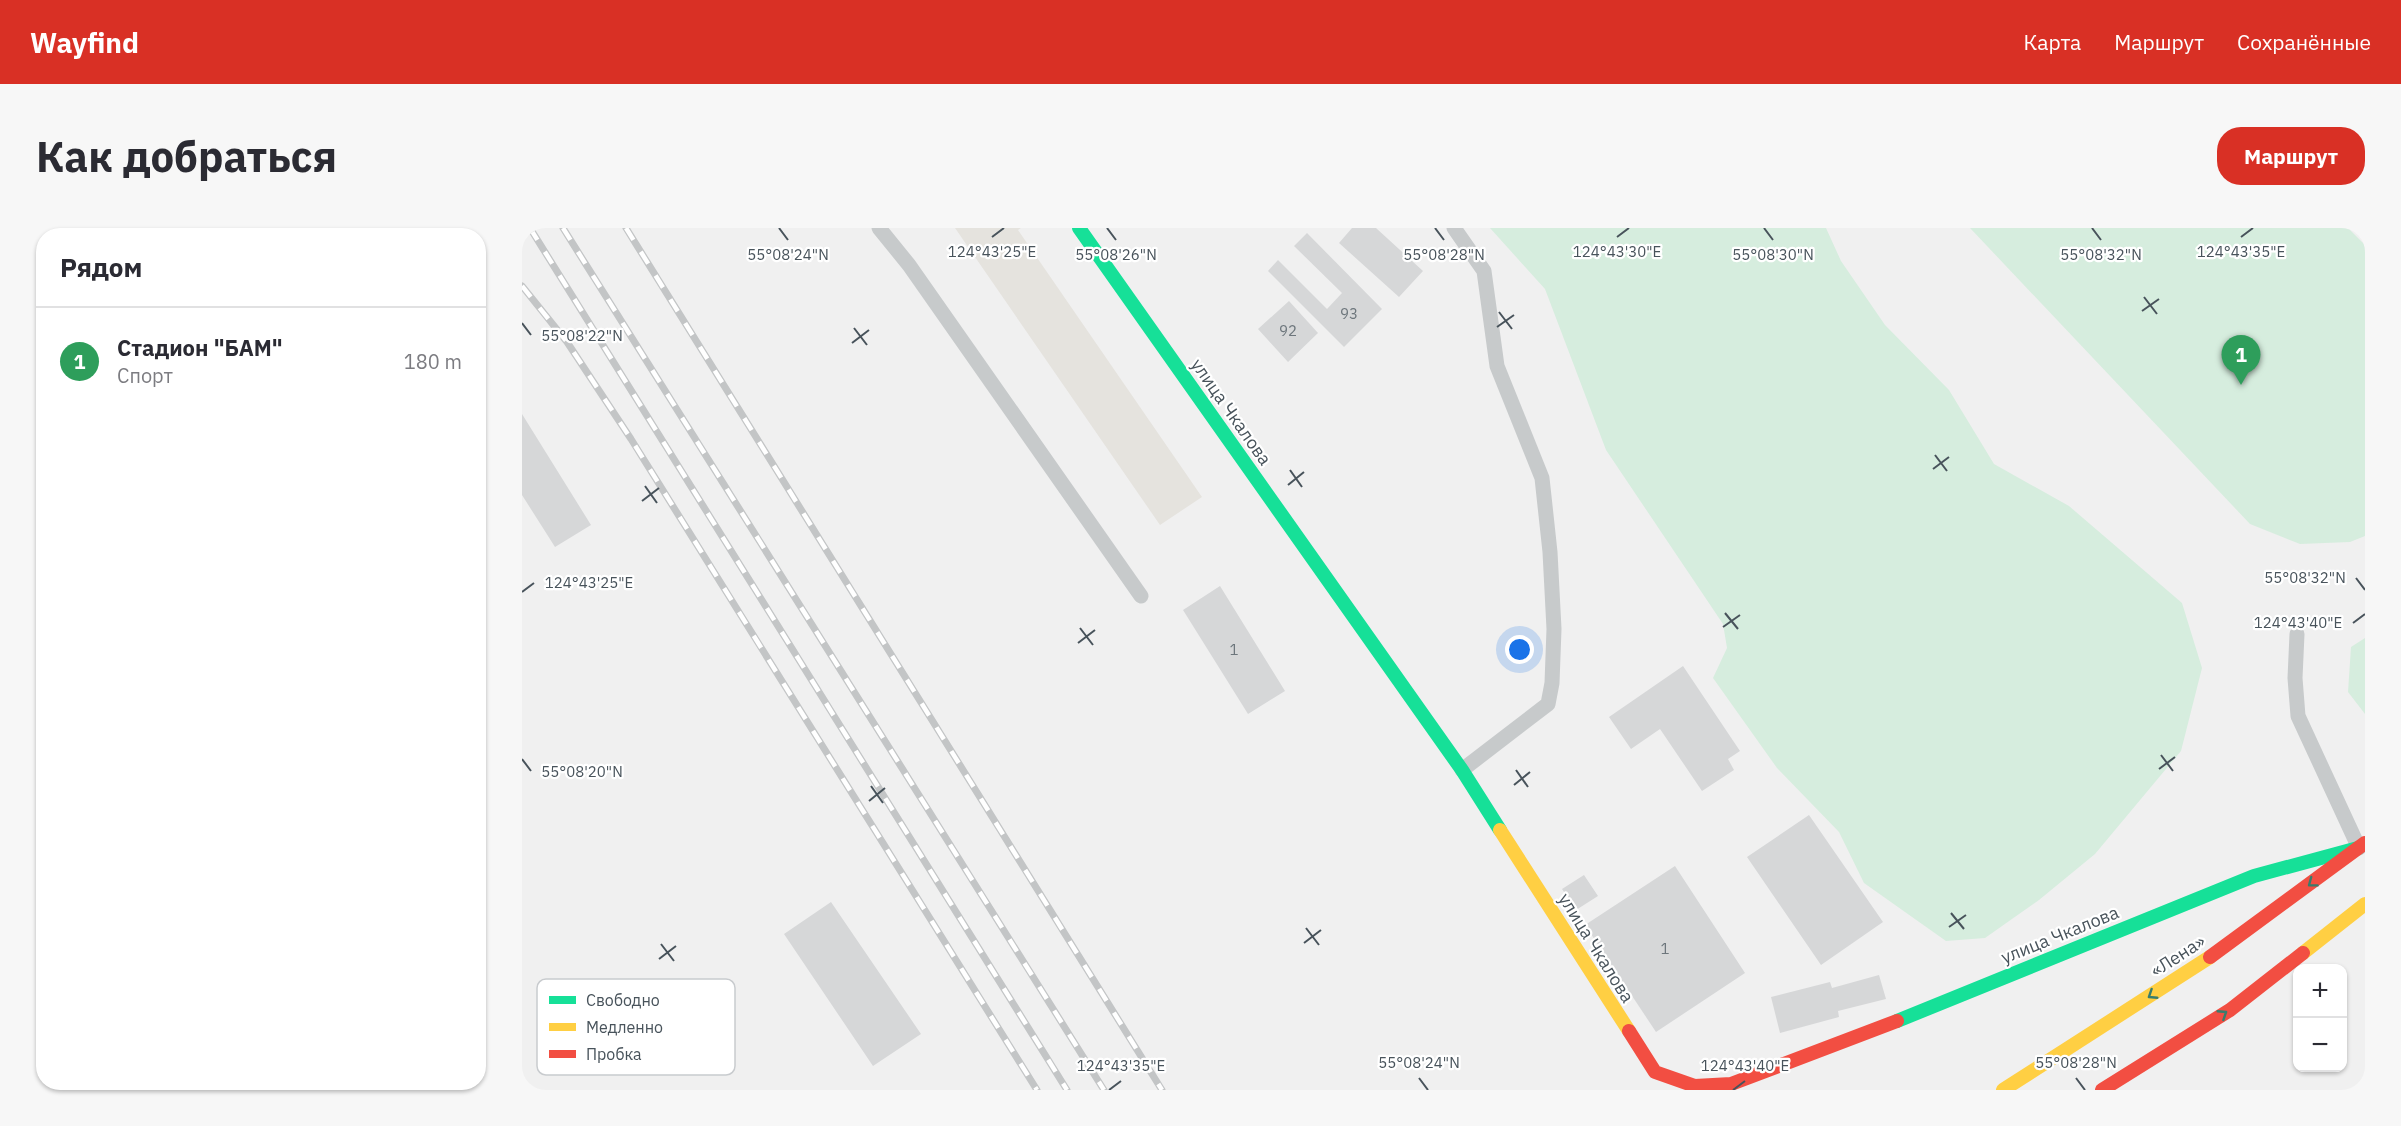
<!DOCTYPE html>
<html lang="ru">
<meta charset="utf-8">
<style>
body{margin:0;font-family:"IBM Plex Sans",sans-serif;background:#f7f7f7;color:#2b2b33}
.controls{position:absolute;right:18px;bottom:18px;display:grid;overflow:hidden;border-radius:12px;box-shadow:0 2px 4px #0004}
.controls button{width:54px;height:54px;display:grid;place-items:center;padding:0;border:0;border-bottom:2px solid #e1e1e2;background:#fff;color:#2b2b33;font:30px sans-serif}
.you{position:absolute;left:998px;top:422px;width:21px;height:21px;margin:-15px;border:4px solid #fff;border-radius:50%;background:#1a73e8;box-shadow:0 0 0 9px #1a73e833}
.badge{display:grid;place-items:center;width:39px;height:39px;border-radius:50%;background:#d93025;color:#fff;font-size:20px;font-weight:700}
.pin{position:absolute;translate:-50% -50px;filter:drop-shadow(0 2px 3px #0008)}
.pin::after{content:'';position:absolute;top:32px;width:21px;height:18px;background:inherit;clip-path:polygon(0 0,100% 0,50% 100%)}
.list{margin:0;padding:0;list-style:none}
h2{display:flex;justify-content:space-between;align-items:center;height:78px;margin:0;padding:0 24px;font-size:26px}
h2 small{font-size:20px;font-weight:400;color:#7c7c81}
.list li{display:grid;grid-template-columns:39px 1fr auto;gap:18px;align-items:center;box-sizing:border-box;height:108px;padding:0 24px;border-top:2px solid #e1e1e2}
.list b{display:block;font-size:22px;white-space:nowrap}
.list p{margin:0;font-size:20px;white-space:nowrap;color:#7c7c81}
.list em{font-size:20px;font-style:normal;color:#7c7c81}
.map{position:relative;flex:none;width:1843px;height:862px;overflow:hidden;border-radius:24px}
header{display:flex;align-items:center;gap:36px;box-sizing:border-box;height:84px;padding:0 30px;background:#d93025;color:#fff}
header strong{font-size:28px}
nav{display:flex;gap:33px;margin-inline-start:auto;font-size:21px}
.intro{display:flex;align-items:center;justify-content:space-between;box-sizing:border-box;height:144px;padding:0 36px}
h1{margin:0;font-size:42px}
.button{padding:15px 27px;border-radius:24px;background:#d93025;color:#fff;font-size:21px;font-weight:700}
main{display:flex;gap:36px;padding:0 36px}
aside{flex:1;background:#fff;border-radius:24px;box-shadow:0 2px 4px #0004}
.map>svg:first-child{display:block}
</style>
<header>
<strong>Wayfind</strong>
<nav><a>Карта</a><a>Маршрут</a><a>Сохранённые</a></nav>
</header>
<div class="intro"><h1>Как добраться</h1><a class="button">Маршрут</a></div>
<main>
<aside>
<h2>Рядом<small></small></h2>
<ul class="list">
<li><span class="badge" style="background:#2e9e5b">1</span><div><b>Стадион &quot;БАМ&quot;</b><p>Спорт</p></div><em>180 m</em></li>
</ul>
</aside>
<div class="map">
<svg width="1843" height="862" viewBox="0 0 1843 862">
<rect width="100%" height="100%" fill="#f0f0f0"/>
<!-- commercial -->
<path fill="#e5e3de" d="M433,0H499L496,2L680,269L638,297Z"/>
<!-- green -->
<path fill="#d6edde" d="M968,0H1304L1319,33L1363,97L1427,162L1472,236L1547,278L1660,375L1680,440L1659,523L1573,626L1517,672L1463,710L1424,713L1342,655L1317,604L1255,540L1191,450L1205,420L1201,396L1084,222L1023,61Z
M1448,0H1826L1843,17V308L1828,314L1778,316L1728,296Z
M1843,410V486L1826,464L1829,419Z"/>
<!-- building -->
<path fill="#d6d7d8" d="M830,0H854L901,43L877,69L817,15Z
M785,5L860,81L822,119L746,43L756,32L805,81L820,65L772,18Z
M767,73L796,105L766,134L736,101Z
M0,186L69,297L33,319L0,267Z
M698,358L763,463L726,486L661,382Z
M1161,438L1218,523L1206,531L1212,542L1180,563L1138,501L1109,521L1087,489Z
M1287,587L1361,694L1299,737L1225,629Z
M1153,638L1223,745L1134,804L1063,697Z
M1062,647L1076,668L1054,682L1040,661Z
M309,674L399,806L351,838L262,706Z
M1357,747L1364,771L1316,783L1317,789L1258,805L1249,769L1308,754L1310,760Z"/>
<g fill="none" stroke-linecap="round" stroke-linejoin="round">
<!-- lane -->
<path stroke="#c7cacb" stroke-width="15" d="M357,0L387,37L619,368
M932,0L962,43L975,138L1020,250L1028,324L1032,401L1030,455L1026,476L940,542
M1775,406L1773,450L1776,488L1837,620"/>
<!-- fast -->
<path stroke="#16e098" stroke-width="14" d="M557,0L940,542L978,602
M1375,793L1732,648L1836,620"/>
<!-- slow -->
<path stroke="#ffcf43" stroke-width="14" d="M978,602L1107,803
M1781,725L1843,676
M1481,862L1688,729"/>
<!-- jam -->
<path stroke="#f24e42" stroke-width="14" d="M1688,729L1843,615
M1107,803L1133,844L1173,858L1209,856L1375,793
M1580,862L1708,782L1781,725"/>
<!-- rail casing -->
<g stroke="#c3c5c6" stroke-width="7">
<path id="rail" d="M8,0L545,862
M41,0L582,862
M104,0L640,862
M0,58L45,114L109,211L515,862"/>
</g>
<!-- rail -->
<use href="#rail" stroke="#fff" stroke-width="4.5" stroke-dasharray="14" stroke-linecap="butt"/>
</g>
<!-- one-way arrows -->
<defs><path id="oneway-chevron" d="M-2-3.5L2.5 0L-2 3.5" fill="none" stroke-width="1.6" stroke-linecap="round" stroke-linejoin="round" transform="scale(1.5)"/></defs>
<g stroke="#397d6d">
<use href="#oneway-chevron" transform="translate(1790 655) rotate(143)"/>
<use href="#oneway-chevron" transform="translate(1630 767) rotate(147)"/>
<use href="#oneway-chevron" transform="translate(1701 786) rotate(-33)"/>
</g>
<!-- ticks -->
<path fill="none" stroke="#48535b" stroke-width="2" d="M257,0L266,12M585,0L594,12M913,0L922,12M1242,0L1251,12M1570,0L1579,12M470,9L482,0M1095,9L1107,0M1719,9L1731,0M1622,69L1635,86M1620,83L1637,71M977,84L990,101M0,95L9,107M975,99L992,87M332,100L345,117M330,115L347,102M1413,227L1425,243M1411,241L1427,229M768,242L780,259M766,257L782,244M123,258L135,275M120,273L137,260M1834,350L1843,362M0,364L12,355M1203,385L1216,401M1831,395L1843,386M1201,399L1218,387M558,400L571,417M556,415L573,402M1639,527L1651,543M0,531L9,543M1637,541L1653,529M994,542L1006,559M992,557L1008,544M349,558L361,575M347,573L363,560M1429,685L1442,701M1427,699L1444,687M784,700L797,717M782,715L799,702M139,716L152,733M137,731L154,718M897,850L906,862M1554,850L1563,862M587,862L599,853M1211,862L1223,853"/>
<g text-anchor="middle" stroke-width="4.5" stroke-linejoin="round" paint-order="stroke">
<!-- number labels -->
<g font-size="15" fill="#6d767c">
<text x="827" y="91">93</text>
<text x="766" y="108">92</text>
<text x="712" y="427">1</text>
<text x="1143" y="726">1</text>
</g>
<!-- street labels -->
<g font-size="18" fill="#48535b" stroke="#fff">
<text transform="translate(709 184) rotate(55)" y="6">улица Чкалова</text>
<text transform="translate(1538 707) rotate(-22)" y="6">улица Чкалова</text>
<text transform="translate(1074 720) rotate(58)" y="6">улица Чкалова</text>
<text transform="translate(1656 728) rotate(-33)" y="6">«Лена»</text>
</g>
</g>
<!-- legend -->
<rect x="15" y="751" width="198" height="96" rx="9" fill="#fff" stroke="#c8cbce" stroke-width="1.5"/>
<rect x="27" y="768" width="27" height="8" fill="#16e098"/>
<rect x="27" y="795" width="27" height="8" fill="#ffcf43"/>
<rect x="27" y="822" width="27" height="8" fill="#f24e42"/>
<g font-size="16" fill="#48535b">
<text x="64" y="778">Свободно</text>
<text x="64" y="805">Медленно</text>
<text x="64" y="832">Пробка</text>
</g>
<g font-size="15" text-anchor="middle" fill="#48535b" stroke="#fff" stroke-width="4.5" stroke-linejoin="round" paint-order="stroke">
<text x="470" y="29">124°43'25"E</text>
<text x="1095" y="29">124°43'30"E</text>
<text x="1719" y="29">124°43'35"E</text>
<text x="266" y="32">55°08'24"N</text>
<text x="594" y="32">55°08'26"N</text>
<text x="922" y="32">55°08'28"N</text>
<text x="1251" y="32">55°08'30"N</text>
<text x="1579" y="32">55°08'32"N</text>
<text x="60" y="113">55°08'22"N</text>
<text x="1783" y="355">55°08'32"N</text>
<text x="67" y="360">124°43'25"E</text>
<text x="1776" y="400">124°43'40"E</text>
<text x="60" y="549">55°08'20"N</text>
<text x="897" y="840">55°08'24"N</text>
<text x="1554" y="840">55°08'28"N</text>
<text x="599" y="843">124°43'35"E</text>
<text x="1223" y="843">124°43'40"E</text>
</g>
</svg>
<div class="controls">
<button>+</button>
<button>−</button>
</div>
<div class="you"></div>
<div class="pin badge" style="left:1719px;top:157px;background:#2e9e5b">1</div>
</div>
</main>
